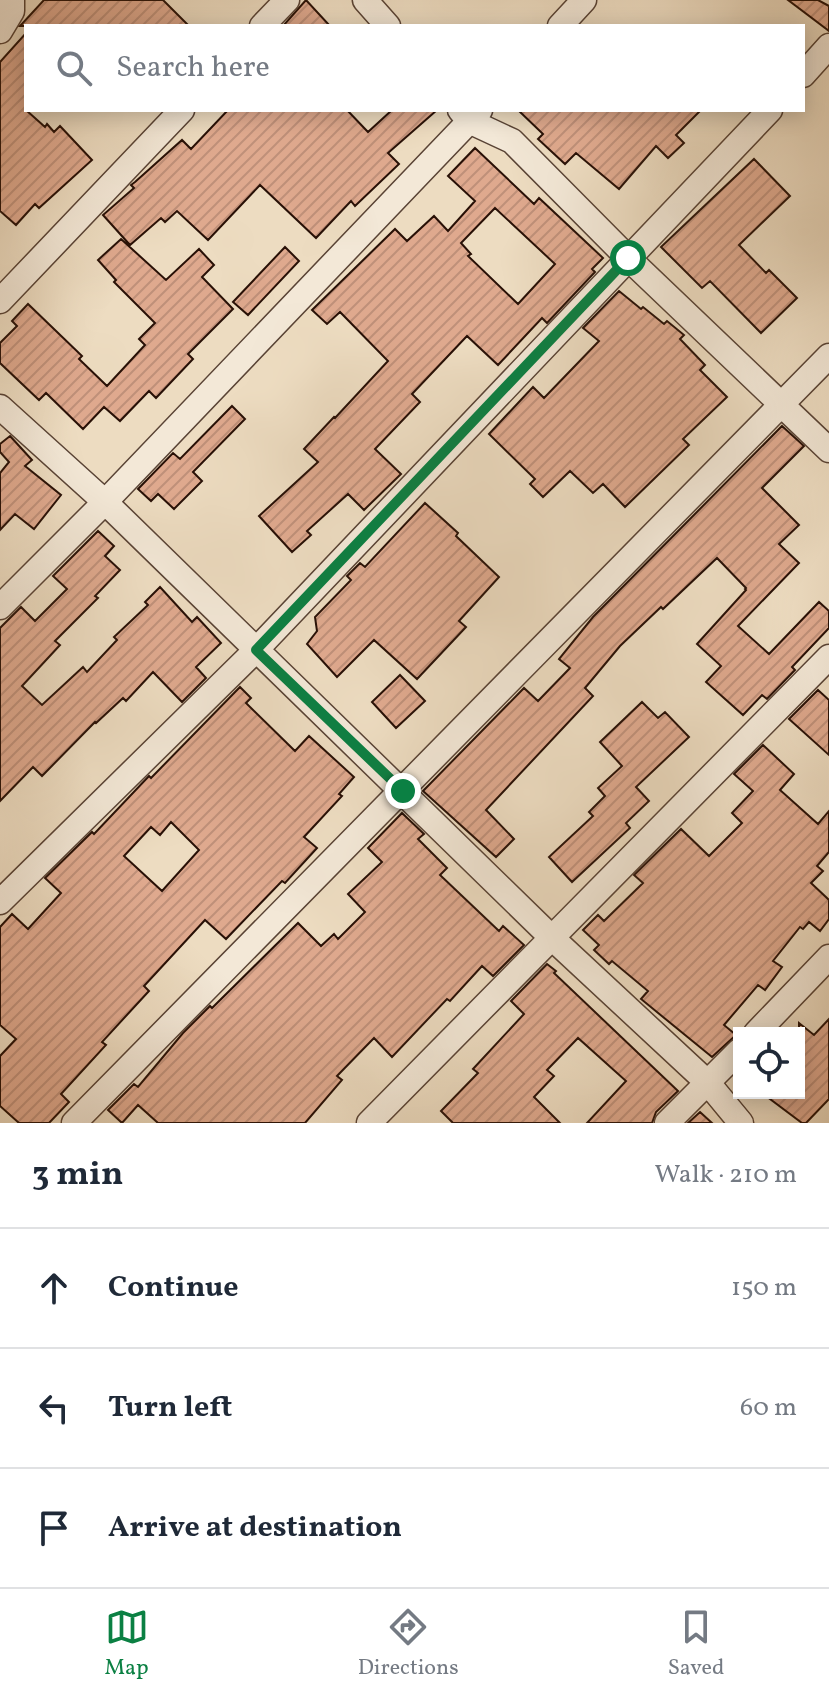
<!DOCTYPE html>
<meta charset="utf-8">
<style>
body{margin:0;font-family:Vollkorn,serif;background:#f6f6f7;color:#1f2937}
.controls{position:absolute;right:24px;bottom:24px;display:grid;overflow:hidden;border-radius:0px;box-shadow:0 4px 20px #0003}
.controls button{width:72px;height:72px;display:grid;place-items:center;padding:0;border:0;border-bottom:2px solid #e0e1e3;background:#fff;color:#1f2937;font:40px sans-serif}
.stop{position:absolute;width:24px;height:24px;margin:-18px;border:6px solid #0b8043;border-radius:50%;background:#fff}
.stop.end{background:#0b8043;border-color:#fff;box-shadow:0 2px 8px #0008}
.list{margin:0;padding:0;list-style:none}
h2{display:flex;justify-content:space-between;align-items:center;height:104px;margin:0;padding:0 32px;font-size:34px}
h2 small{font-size:26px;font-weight:400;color:#747a83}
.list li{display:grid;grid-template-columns:52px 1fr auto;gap:24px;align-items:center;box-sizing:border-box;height:120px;padding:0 32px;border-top:2px solid #e0e1e3}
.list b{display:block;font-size:30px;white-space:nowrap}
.list em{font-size:26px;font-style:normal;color:#747a83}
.icon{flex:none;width:44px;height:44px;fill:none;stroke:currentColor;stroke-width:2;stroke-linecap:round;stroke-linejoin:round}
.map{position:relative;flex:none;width:829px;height:1123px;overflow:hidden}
.search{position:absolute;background:#fff;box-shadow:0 4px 20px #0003;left:24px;right:24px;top:24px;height:88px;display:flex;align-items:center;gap:20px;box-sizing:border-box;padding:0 28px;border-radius:0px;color:#747a83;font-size:30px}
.sheet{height:464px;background:#fff}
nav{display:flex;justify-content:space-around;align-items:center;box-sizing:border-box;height:112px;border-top:2px solid #e0e1e3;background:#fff;font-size:22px;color:#747a83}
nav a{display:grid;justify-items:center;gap:4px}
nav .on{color:#0b8043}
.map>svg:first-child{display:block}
</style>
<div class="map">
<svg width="829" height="1123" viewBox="0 0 829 1123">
<defs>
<pattern id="building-hatch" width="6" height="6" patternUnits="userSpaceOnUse" patternTransform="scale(2)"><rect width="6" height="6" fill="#dfa98e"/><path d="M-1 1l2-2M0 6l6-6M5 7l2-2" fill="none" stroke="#bf9079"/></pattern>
</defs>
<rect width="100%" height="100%" fill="#eddcc1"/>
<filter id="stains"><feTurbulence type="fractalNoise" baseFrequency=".0025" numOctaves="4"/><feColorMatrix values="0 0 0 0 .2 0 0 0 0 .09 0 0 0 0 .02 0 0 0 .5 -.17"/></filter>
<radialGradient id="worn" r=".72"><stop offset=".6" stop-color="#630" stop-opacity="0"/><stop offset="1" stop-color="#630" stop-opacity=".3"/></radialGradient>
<!-- building -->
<path fill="url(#building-hatch)" stroke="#281006" stroke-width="2" fill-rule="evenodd" d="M44,0H163L189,26H20Z
M306,0L330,26H283Z
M788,0H818L829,6V31Z
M26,33V110L45,127L47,124L54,132L60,126L92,160L39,208L35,204L16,225L0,211V62Z
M228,110H347L368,132L392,110H437L388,153L399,164L355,206L351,201L316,238L260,185L208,240L177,211L165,222L161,218L130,245L103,215L134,188L131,185L135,182L182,140L191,149Z
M518,110H701L676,135L684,143L668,158L656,146L619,189L576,153L565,164L538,139L543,134Z
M475,148L534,204L539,198L603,258L592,269L595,272L547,323L542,318L498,365L467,336L412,394L420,402L375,449L401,474L364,510L348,494L307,531L311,535L292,552L259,516L318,462L304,449L334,417L335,418L388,361L340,312L327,324L312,310L395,229L407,241L434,216L448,231L475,201L448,176ZM495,208L555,264L518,304L468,256L471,254L461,243Z
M754,159L790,196L739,245L766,273L769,270L797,298L761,333L710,281L702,288L661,247Z
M121,239L166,280L199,249L214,265L202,277L233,309L188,354L193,359L156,398L149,391L120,421L104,407L83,429L46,393L39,400L0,363V343L17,326L12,321L28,304L82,356L79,359L107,386L145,345L139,339L155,323L114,282L116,280L98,260Z
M285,247L299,261L248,315L233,302Z
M619,291L641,309L643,307L664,324L667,321L684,335L680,339L705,365L700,370L727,397L683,439L689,445L625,507L603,484L593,493L570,471L543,497L530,484L535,479L489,434L533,387L544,398L599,341L583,328Z
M232,406L245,419L193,472L202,481L174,509L158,494L151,501L138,489L173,453L180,459Z
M782,426L804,446L762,488L799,525L779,544L799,563L738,626L769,654L819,602L829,611V628L792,667L795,670L767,699L762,695L743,715L706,682L721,666L697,644L746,590L745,589L746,588L717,558L663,609L661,607L620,646L585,688L593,696L486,810L514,839L496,857L423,791L524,688L538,701L570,668L559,659L593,617Z
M10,436L32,460L25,466L61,495L34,529L15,514L0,530V473L9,462L0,452V444Z
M425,503L458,533L456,536L499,577L459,621L466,627L417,679L374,640L337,677L307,644L317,631L315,617L351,580L347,576L360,563L365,567Z
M98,531L114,546L105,556L120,570L95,596L98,598L55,641L60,645L22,686L42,705L83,667L87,672L117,640L114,637L148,605L145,602L160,587L192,622L197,617L221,643L196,667L206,678L182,702L153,672L126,701L123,698L96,723L95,722L42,776L33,767L0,801V628L21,607L35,621L67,589L53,576Z
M400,675L425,701L396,728L372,702Z
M240,687L251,698L246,703L295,751L309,736L354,777L339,794L342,796L304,837L317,848L285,883L282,881L226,939L205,920L144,986L149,991L102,1042L106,1045L61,1094L69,1102L49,1123H19L0,1106V1056L16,1039L0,1025V927L12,914L28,929L61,893L45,878L92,832L94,834L149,776L151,778ZM171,822L199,850L162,891L124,856L151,827L160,835Z
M818,690L829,700V755L789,719Z
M642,702L658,718L665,712L689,737L636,787L649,801L626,823L630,828L572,882L549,857L593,816L589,812L605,796L598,788L622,766L600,742Z
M763,745L794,774L780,790L818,824L829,811V852L817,866L823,871L811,883L829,900V919L820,931L809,922L803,929L800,927L773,961L782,967L765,990L758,985L724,1025L736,1035L712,1057L641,999L648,991L612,961L609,964L594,950L599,945L583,930L598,915L604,921L643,883L634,875L681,829L709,856L742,823L732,813L753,791L734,774Z
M402,813L424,834L418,839L447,868L440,875L499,931L503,926L524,945L493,976L482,966L450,1001L447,999L392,1057L374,1038L337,1076L342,1080L305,1123H158L138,1105L122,1123L108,1110L134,1084L138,1087L183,1033L210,1006L212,1008L298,923L321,946L334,934L338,939L365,912L348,894L382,862L368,848Z
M547,964L556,971L554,973L678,1091L656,1112L652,1123H587L626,1081L578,1038L547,1070L554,1076L534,1097L560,1123H453L441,1111L478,1073L473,1069L524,1014L511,1001Z
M829,1019V1099L806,1123H802L762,1093H799V1023L814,1035Z
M700,1112L712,1123H688Z"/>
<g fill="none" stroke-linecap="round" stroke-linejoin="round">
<!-- minor casing -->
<g stroke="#594335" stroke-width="27">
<path id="minor" d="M365,0L388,26
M262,26L287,0
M560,26L584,0
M0,31L12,11V0
M803,75L829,46
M460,110L469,121L512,141L628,258L829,450
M0,301L182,110
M0,407L105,502L551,937L708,1083L741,1123
M0,607L105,502L480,110
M0,902L256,650L770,110
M756,1033L829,957
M74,1123L829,356
M369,1123L829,657
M667,1123L739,1051"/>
</g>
<!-- minor -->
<use href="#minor" stroke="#f3e8d7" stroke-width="24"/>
</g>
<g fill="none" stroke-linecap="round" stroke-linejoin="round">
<!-- route -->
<path stroke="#0b8043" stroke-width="10" d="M403,791L256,650L628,258"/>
</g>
<rect width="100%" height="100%" filter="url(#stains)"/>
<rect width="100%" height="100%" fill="url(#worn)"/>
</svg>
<div class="controls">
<button><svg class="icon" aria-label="locate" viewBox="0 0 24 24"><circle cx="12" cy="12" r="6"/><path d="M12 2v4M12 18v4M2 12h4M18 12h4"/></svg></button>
</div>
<div class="stop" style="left:628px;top:258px"></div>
<div class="stop end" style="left:403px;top:791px"></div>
<div class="search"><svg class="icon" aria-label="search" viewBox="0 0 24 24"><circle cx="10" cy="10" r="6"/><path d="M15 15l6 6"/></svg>Search here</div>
</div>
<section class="sheet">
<h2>3 min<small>Walk · 210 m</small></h2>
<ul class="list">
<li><svg class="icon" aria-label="ahead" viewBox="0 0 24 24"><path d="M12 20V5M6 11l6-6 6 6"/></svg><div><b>Continue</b></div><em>150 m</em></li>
<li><svg class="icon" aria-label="left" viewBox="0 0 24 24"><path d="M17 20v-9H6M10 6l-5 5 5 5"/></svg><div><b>Turn left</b></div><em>60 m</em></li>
<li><svg class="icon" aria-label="arrive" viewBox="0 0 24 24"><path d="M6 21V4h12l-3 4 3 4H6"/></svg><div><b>Arrive at destination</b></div></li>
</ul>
</section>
<nav>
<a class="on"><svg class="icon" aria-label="map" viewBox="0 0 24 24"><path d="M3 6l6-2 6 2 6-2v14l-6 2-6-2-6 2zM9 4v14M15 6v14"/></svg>Map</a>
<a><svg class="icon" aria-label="directions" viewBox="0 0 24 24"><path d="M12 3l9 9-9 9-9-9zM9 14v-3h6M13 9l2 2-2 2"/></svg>Directions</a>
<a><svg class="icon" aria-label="saved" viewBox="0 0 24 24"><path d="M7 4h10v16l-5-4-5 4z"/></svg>Saved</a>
</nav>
